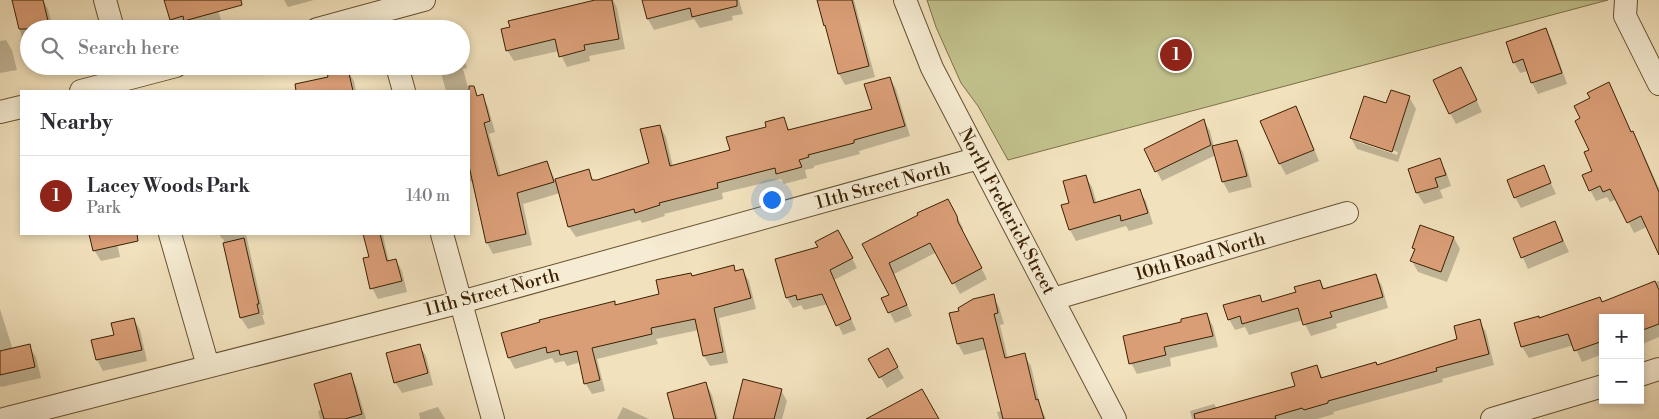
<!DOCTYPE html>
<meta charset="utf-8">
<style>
body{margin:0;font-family:"Libre Bodoni",serif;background:#f7f7f7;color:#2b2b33}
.controls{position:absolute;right:15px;bottom:15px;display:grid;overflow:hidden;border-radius:0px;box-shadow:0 2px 8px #0003}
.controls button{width:45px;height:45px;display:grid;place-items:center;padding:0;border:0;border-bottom:1px solid #e1e1e2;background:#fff;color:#2b2b33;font:25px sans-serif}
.you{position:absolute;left:771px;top:199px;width:18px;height:18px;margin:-12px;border:4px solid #fff;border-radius:50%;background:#1a73e8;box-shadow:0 0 0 8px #1a73e833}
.badge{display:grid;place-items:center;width:32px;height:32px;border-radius:50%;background:#8f2418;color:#fff;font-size:16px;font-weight:700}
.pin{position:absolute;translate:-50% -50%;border:2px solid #fff;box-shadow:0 1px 5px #0006}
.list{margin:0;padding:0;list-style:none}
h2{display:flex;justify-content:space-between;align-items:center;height:65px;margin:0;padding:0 20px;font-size:21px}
h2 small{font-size:16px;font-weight:400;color:#7c7c81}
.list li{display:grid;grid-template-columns:32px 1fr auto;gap:15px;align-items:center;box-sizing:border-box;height:80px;padding:0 20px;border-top:1px solid #e1e1e2}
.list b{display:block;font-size:19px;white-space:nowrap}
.list p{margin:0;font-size:16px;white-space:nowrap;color:#7c7c81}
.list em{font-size:16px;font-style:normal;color:#7c7c81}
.icon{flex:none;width:28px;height:28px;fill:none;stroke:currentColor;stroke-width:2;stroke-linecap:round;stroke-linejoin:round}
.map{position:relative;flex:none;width:1659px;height:419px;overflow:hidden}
.search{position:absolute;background:#fff;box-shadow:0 2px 8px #0003;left:20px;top:20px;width:450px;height:55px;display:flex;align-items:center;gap:12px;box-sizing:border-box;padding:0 18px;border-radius:28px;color:#7c7c81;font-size:19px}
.panel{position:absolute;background:#fff;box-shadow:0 2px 8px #0003;left:20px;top:90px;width:450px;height:145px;border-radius:0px}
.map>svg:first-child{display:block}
</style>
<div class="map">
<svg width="1659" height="419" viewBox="0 0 1659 419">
<rect width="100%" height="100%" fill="#f1e1bc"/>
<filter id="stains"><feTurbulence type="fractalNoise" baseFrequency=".004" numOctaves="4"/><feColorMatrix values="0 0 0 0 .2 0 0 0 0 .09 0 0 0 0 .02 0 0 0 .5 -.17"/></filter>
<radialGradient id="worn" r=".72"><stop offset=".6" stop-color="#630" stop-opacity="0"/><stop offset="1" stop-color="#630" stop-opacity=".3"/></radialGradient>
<!-- green -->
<path fill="#c1c18c" stroke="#7e7148" d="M927,0H1608L1008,160L978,106L961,83L936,27Z"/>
<!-- shadow -->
<path fill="#0003" fill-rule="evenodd" d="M13,0H43L48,9L53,29H29V49L22,38Z
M165,0H215L222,23L202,29H190L189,27L176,29L171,19Z
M284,0H314L288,7Z
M600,0H613L617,8L625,49L589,56L590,61L567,67L559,51L514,61L507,50Z
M643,0H739L743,14L732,16L733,20L700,28L694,19L654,30L648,19Z
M819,0H854L875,77L845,85L839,74Z
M1546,30L1552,41L1567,84L1538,94L1532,83L1528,71L1520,73L1514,62Z
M6,40L12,50L17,70L0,73V41Z
M461,47L467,68L463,69L471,99L482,96L488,107L495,132L489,134L501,176L547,162L555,180L588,171L594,181L650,164L660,126L666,137L673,167L731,151L783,118L790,131L873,110L890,78L896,89L910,136L859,151L860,154L814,166V168L805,170L807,178L784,184L781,179L722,193L723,199L664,214L665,216L642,223L640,220L576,237L569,227L560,193L523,204L532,245L493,254L487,243L473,181L469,182V91H446L439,66H461Z
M1461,68L1482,112L1456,124L1450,113Z
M347,70L354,81L356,91H301Z
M1608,83L1632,133L1639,144L1659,188V250L1647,227L1634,233L1617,199L1610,202L1607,197L1596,201L1590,190L1593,172L1591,150L1581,119L1592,99Z
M1409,97L1416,109L1398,162L1357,149L1351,138ZM1358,139L1398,152L1397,155L1358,142Z
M1295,108L1302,119L1319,161L1286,175L1280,164L1262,121Z
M1204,121L1210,131L1214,147L1237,141L1243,152L1252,187L1229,193L1223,182L1216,155L1162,181L1145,150Z
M1439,160L1446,171L1451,186L1440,190L1443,198L1424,204L1417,193Z
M1543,167L1556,194L1521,208L1515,197Z
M1085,176L1092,187L1097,204L1139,191L1146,201L1153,224L1129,231L1126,226L1076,241L1070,230L1071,204Z
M954,211L963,228V233L987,279L960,294L937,252L894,274L912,316L895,323L883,299L891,295L864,245Z
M1555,222L1569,252L1528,269L1514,238Z
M1421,226L1454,238L1460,249L1447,282L1418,272L1412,261L1415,252L1413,248Z
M91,234H115L120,257L101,261L94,250Z
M219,234H246L264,315H262L265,324L248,329L241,318L223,238L222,239Z
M364,234H388L383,235L389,262L396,260L402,271L407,292L378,299L372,288L370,258Z
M844,242L857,268L834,280L856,330L843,335L828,304L804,310L801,305L793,308L787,298Z
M733,267L736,272L742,270L749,281L756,309L719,318L728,363L710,366L704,356L699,330L656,339L658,344L597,359L605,391L592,394L585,383L581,362L567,366L564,361L555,363L552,358L515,369L509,358L502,334L614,303L616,306L661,295L692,277Z
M1376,275L1382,286L1388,308L1336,324L1337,328L1311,336L1303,320L1249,335L1245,327L1235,330L1229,319L1259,296L1263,303L1298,293L1320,281L1325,290Z
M1659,281V337L1640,345V318H1603V354L1582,362L1574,345L1529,358L1522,347L1516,324L1539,320L1600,298L1603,303Z
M993,296L999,307L1004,324L1000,325L1008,359L1024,355L1031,366L1040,405L1046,419H999L997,412L1002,411L987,349L964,355L958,344L951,314L960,312Z
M0,309L13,350L29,346L36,357L41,378L1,387L0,385Z
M1207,315L1213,326L1218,347L1170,358L1171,366L1137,374L1131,363L1183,323Z
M134,319L140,330L147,361L103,371L97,360L93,341L115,336Z
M1479,321L1486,332L1494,365L1442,379L1443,382L1333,412L1334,414L1317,419H1192L1190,411L1214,404L1217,409L1297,387L1317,367L1323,378L1378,367L1459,339Z
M419,345L426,356L433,385L402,393L395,382Z
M887,349L904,378L887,388L870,359Z
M350,375L356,386L366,419H320L318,411L323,409Z
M706,384L712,395L718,419H675Z
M781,390L787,401L782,419H734Z
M438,407L445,419H420L419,413Z
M623,407L649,419H617Z"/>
<!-- building -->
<path fill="#da9e77" stroke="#3b2103" d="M12,0H43L50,29H19Z
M164,0H241L242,5L184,21L183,16L170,20Z
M595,0H612L619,39L584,45L585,50L559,57L555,39L506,51L501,29L510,27L508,21Z
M642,0H737V6L692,17L690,8L647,19Z
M817,0H852L869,66L838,74L825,25L824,26Z
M1546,28L1562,73L1531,83L1523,59L1513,63L1506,42Z
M1461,67L1477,100L1449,114L1433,80Z
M348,69L353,91H296L295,84L328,77L327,73Z
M890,77L905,126L854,140V143L808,155L809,157L799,160L802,167L776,174L775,168L717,183L718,188L659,203L660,205L635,213L634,209L568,227L555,179L589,169L592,180H597L649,163L640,129L660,125L670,166L730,150L726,137L766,127L765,122L784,117L788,130L872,109L864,84Z
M1609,82L1631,132L1633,131L1659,192V255L1641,216L1627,223L1610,189L1603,192L1600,186L1589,191L1582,175L1592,171L1584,152L1589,150L1575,121L1580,118L1574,106L1590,98L1587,93Z
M469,86H474L477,96L483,94L490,121L484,123L498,176L547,161L554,182L517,193L526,234L486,243L469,166Z
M1391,90L1410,96L1392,152L1350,138L1364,96L1386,103Z
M1296,106L1314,150L1279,164L1260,121Z
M1204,119L1211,145L1155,172L1144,149Z
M1237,140L1247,176L1222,182L1212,146Z
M1440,158L1446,175L1435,178L1438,187L1416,193L1408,169Z
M1544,165L1551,183L1514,198L1507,180Z
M1086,175L1094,203L1140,189L1148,213L1121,221L1120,215L1069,230L1061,205L1069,203L1063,181Z
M948,199L957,216L958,222L982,268L952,284L930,243L889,263L907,305L888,313L881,298L889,295L862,244L918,215L917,213Z
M1555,221L1563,241L1521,258L1513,238Z
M1420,225L1454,237L1441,272L1410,261L1415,249L1412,248Z
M838,230L853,258L830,270L851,319L836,326L822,294L797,300L796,295L786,298L775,259L818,247L815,242Z
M89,234H137L138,241L93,251Z
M363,234H380L387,261L396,259L402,281L370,289L363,258L369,257Z
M244,238L259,304H257L259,313L240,318L223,243Z
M734,265L735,271L743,269L751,298L714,308L723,352L703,356L695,319L651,328L652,334L592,348L600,380L584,384L577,351L560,355L559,350L547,353L546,347L508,358L501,333L540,322L539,320L615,301V305L659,294L656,280L691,273L692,276Z
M1376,274L1383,297L1330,312L1332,317L1303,325L1298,308L1242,324L1240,316L1228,320L1223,305L1260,295L1262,302L1296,292L1294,287L1320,280L1323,289Z
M1655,281L1659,290V324L1640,331V318H1603V341L1574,351L1568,334L1521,347L1514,323L1539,316V318L1600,297L1602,302Z
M994,294L998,313L994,314L1005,358L1025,353L1036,400L1038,399L1044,419H1003L983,338L957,344L949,313L959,311L958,308L973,299Z
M1207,313L1213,336L1164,347L1166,355L1129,364L1123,336L1181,322V319Z
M134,318L142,350L96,360L91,340L114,335L111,323Z
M1480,319L1489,354L1436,368L1437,371L1328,401V403L1304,410L1302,408L1275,416L1276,419H1195L1194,414L1295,386L1291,373L1317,365L1321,378L1376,362L1377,365L1457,339L1454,326Z
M30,344L35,367L0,375V351Z
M420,344L428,373L394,383L386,353Z
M888,348L898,367L879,378L868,359Z
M351,373L362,414L345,419H324L314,384Z
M743,379L782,389L774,419H733Z
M706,382L716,419H674L667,393Z
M922,389L939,419H866Z"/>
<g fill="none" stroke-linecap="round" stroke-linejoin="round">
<!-- minor casing -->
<g stroke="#685131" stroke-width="24">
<path id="minor" d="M105,0L113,29
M905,0L932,68L1115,419
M1626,0L1625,16L1659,84
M317,29L424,0
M397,66L404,91
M81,91L176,66
M0,112L21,107
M170,234L208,366
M442,234L493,419
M1053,299L1347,213
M1640,375L1659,369
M4,419L461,302L979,158
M1492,419L1603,386"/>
</g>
<!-- minor -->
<use href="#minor" stroke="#f6ecd3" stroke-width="22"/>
</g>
<g text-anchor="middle" stroke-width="5" stroke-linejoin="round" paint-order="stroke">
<!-- street labels -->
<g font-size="18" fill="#3b2103" stroke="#f6ecd3">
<text transform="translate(883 185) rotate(-15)" y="6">11th Street North</text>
<text transform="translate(1007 211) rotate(62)" y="6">North Frederick Street</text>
<text transform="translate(1200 256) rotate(-16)" y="6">10th Road North</text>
<text transform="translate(492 292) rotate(-15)" y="6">11th Street North</text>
</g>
</g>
<rect width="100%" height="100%" filter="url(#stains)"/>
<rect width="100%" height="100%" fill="url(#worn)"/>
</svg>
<div class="controls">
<button>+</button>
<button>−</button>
</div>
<div class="you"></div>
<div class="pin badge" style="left:1176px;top:55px">1</div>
<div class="search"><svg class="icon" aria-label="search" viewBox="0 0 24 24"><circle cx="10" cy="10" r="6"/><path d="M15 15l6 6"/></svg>Search here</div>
<section class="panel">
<h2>Nearby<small></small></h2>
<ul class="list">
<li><span class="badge">1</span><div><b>Lacey Woods Park</b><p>Park</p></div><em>140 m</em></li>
</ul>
</section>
</div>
